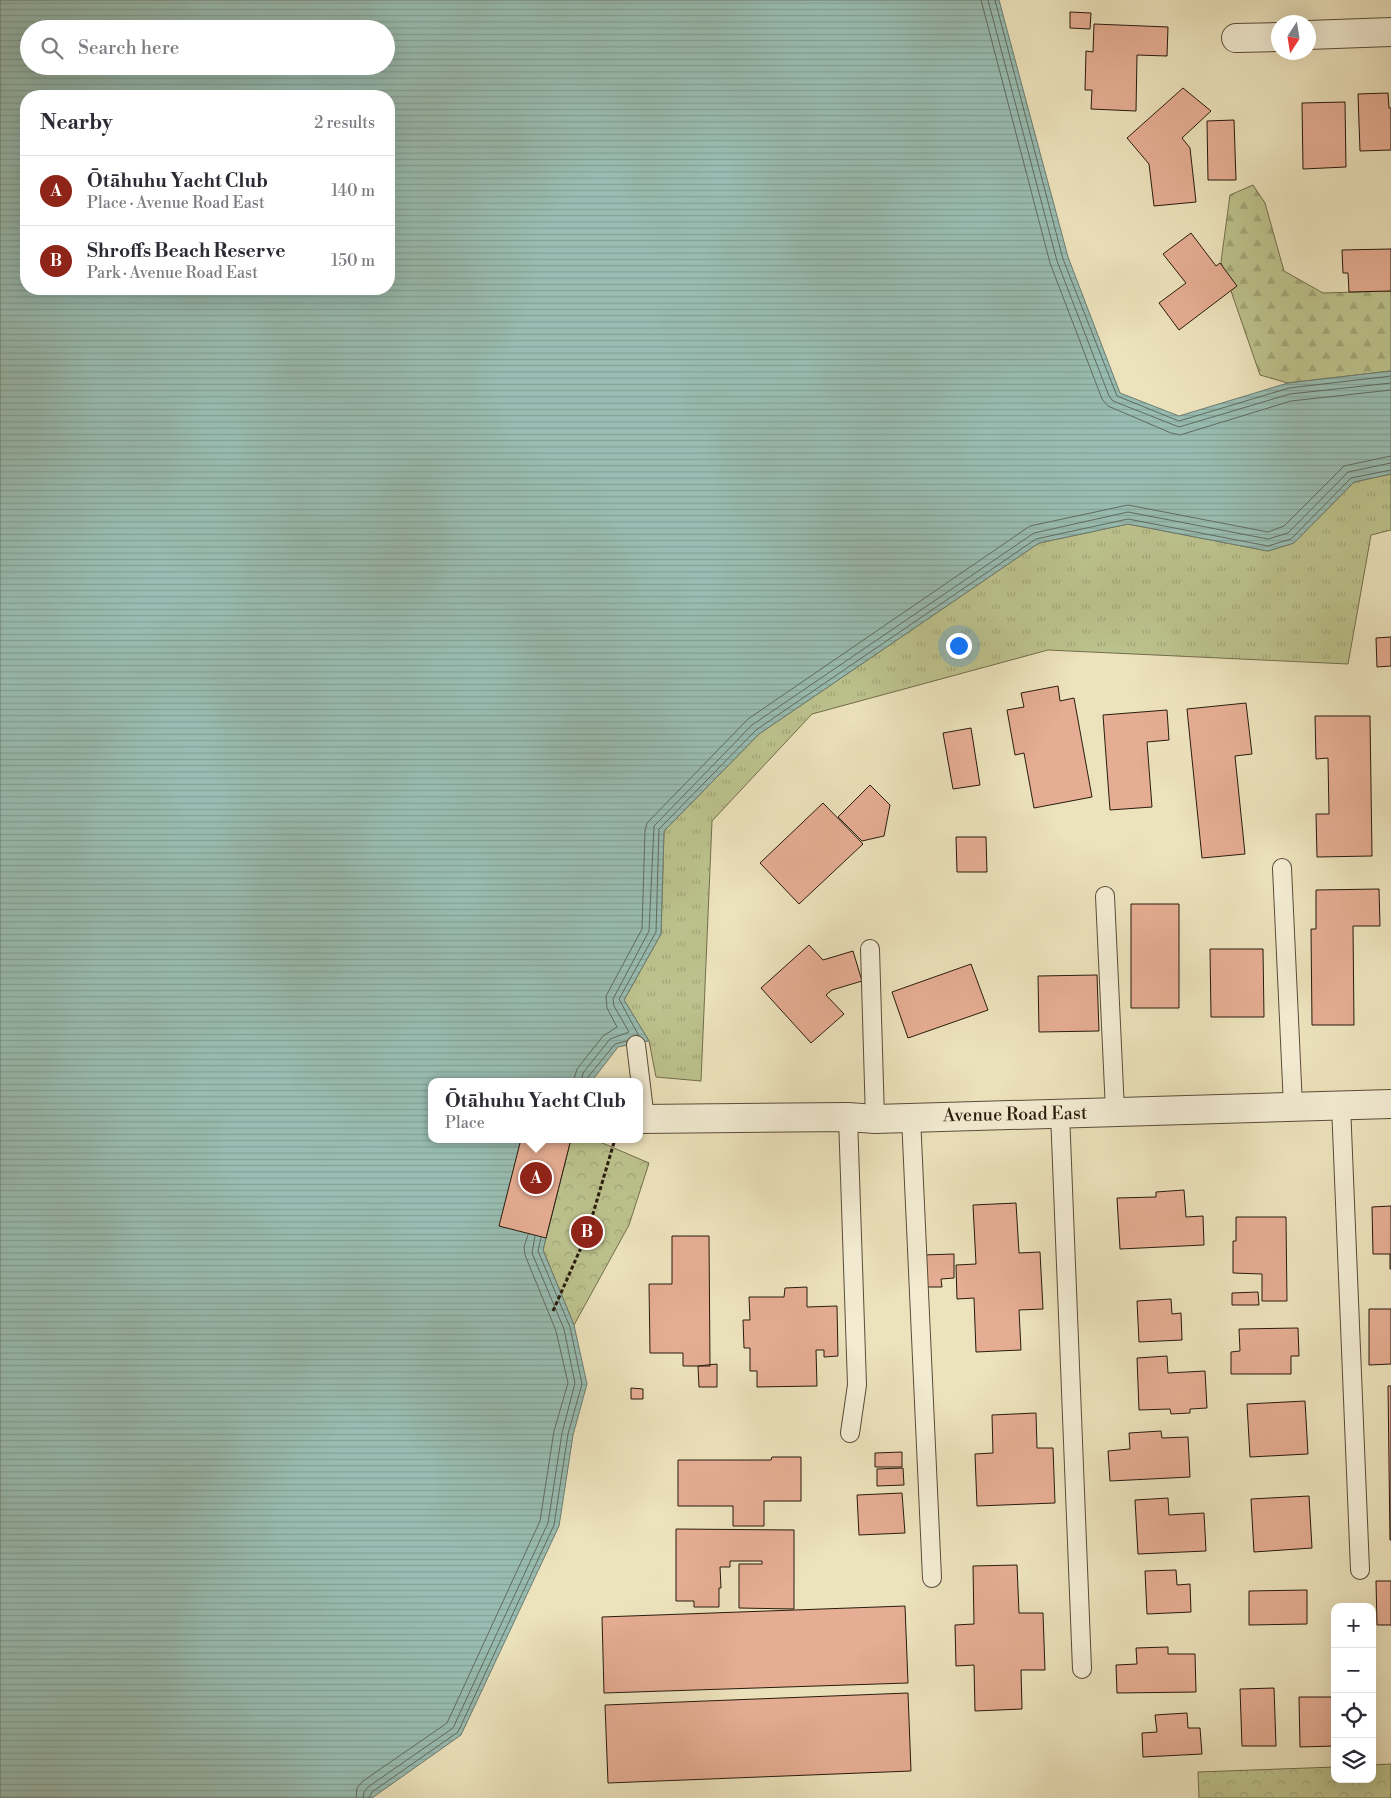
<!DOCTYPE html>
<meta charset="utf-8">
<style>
body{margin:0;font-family:"Libre Bodoni",serif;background:#f7f7f7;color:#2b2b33}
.controls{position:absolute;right:15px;bottom:15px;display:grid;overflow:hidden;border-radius:10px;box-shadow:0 5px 20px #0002}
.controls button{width:45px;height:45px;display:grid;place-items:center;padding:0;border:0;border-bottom:1px solid #e1e1e2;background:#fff;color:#2b2b33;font:25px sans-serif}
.compass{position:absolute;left:1271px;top:15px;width:45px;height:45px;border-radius:50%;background:#fff;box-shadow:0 5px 20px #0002;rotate:192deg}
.you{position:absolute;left:958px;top:645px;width:18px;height:18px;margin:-12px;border:4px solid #fff;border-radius:50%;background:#1a73e8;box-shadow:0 0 0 8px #1a73e833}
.badge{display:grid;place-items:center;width:32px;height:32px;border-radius:50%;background:#8f2418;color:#fff;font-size:16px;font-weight:700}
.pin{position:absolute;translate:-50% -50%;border:2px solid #fff;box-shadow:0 1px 5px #0006}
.popup{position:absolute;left:428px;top:1078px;width:215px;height:65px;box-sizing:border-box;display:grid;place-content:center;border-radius:10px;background:#fff;filter:drop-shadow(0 1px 4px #0005);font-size:16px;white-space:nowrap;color:#7c7c81}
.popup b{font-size:19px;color:#2b2b33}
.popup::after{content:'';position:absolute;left:50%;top:100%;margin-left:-10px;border:10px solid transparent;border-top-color:#fff}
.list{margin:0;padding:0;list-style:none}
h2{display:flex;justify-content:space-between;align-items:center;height:65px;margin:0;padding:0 20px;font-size:21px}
h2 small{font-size:16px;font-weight:400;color:#7c7c81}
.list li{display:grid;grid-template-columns:32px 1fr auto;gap:15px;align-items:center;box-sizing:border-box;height:70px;padding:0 20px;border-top:1px solid #e1e1e2}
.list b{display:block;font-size:19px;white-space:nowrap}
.list p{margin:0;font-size:16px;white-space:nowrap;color:#7c7c81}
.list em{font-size:16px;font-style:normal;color:#7c7c81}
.icon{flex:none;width:28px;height:28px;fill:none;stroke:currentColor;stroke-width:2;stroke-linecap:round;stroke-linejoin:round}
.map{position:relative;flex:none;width:1391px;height:1798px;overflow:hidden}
.search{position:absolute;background:#fff;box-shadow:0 5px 20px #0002;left:20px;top:20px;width:375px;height:55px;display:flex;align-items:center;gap:12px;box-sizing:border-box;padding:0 18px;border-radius:28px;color:#7c7c81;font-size:19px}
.panel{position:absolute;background:#fff;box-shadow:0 5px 20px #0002;left:20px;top:90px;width:375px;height:205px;border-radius:20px}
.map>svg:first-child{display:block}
</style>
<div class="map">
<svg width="1391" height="1798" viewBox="0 0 1391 1798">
<defs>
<pattern id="grass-tufts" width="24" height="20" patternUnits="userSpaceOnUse" patternTransform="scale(1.25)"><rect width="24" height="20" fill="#bcc28d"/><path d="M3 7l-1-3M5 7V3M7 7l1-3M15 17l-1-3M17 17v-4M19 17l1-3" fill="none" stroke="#a2a678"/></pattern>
<pattern id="forest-firs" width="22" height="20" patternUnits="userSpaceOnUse" patternTransform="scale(1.25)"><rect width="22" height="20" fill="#bcc28d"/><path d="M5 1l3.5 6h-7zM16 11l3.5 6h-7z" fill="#a2a678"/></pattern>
<pattern id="park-crowns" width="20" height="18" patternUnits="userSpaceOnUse" patternTransform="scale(1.25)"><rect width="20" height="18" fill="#bcc28d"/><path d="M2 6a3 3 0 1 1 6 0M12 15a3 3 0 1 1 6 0" fill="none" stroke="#a2a678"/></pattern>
<pattern id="water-rules" width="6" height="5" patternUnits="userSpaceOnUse" patternTransform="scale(1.25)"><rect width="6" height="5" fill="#99bdb2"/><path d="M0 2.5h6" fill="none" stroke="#84a298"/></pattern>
</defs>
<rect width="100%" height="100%" fill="#ece2bc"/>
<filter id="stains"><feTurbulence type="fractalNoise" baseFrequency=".004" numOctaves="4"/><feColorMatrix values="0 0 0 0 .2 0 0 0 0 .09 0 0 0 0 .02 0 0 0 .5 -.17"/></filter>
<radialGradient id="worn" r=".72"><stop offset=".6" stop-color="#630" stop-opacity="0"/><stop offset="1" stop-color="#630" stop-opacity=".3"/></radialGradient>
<!-- grass -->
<path fill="url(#grass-tufts)" stroke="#726e4c" d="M1391,474V530L1371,535L1348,664L1048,650L812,714L712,821L701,1081L656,1077L649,1041L624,1000L661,934L664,831L759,734L1039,543L1128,524L1268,551L1294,543L1354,482Z"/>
<!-- forest -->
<path fill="url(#forest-firs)" stroke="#726e4c" d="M1253,185L1265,203L1284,271L1323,293L1391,291V371L1288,383L1260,375L1221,262L1230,195Z"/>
<!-- park -->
<path fill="url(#park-crowns)" stroke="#726e4c" d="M571,1139H593L649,1163L629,1225L574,1325L543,1250Z
M1391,1764V1798H1199L1198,1772L1335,1767V1779H1372V1765Z"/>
<!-- water -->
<path fill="url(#water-rules)" stroke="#6c7c70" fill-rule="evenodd" d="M0,0H999L1068,257L1120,393L1179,416L1288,383L1391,371V474L1354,482L1294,543L1268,551L1128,524L1039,543L759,734L664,831L661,934L624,1000L649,1041L618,1047L591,1082H432V1139H571L543,1250L574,1325L587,1384L573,1435L559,1526L461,1735L372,1798H0ZM29,29H386V66H29ZM26,96H389V289H26Z"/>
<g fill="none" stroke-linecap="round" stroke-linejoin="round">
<!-- shore -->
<path stroke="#616c5f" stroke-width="1" d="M981,0L1050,263L1102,399L1108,406L1171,433L1180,435L1291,401L1391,390
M988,0L1057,261L1109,396L1113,401L1179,427L1290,394L1391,383
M995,0L1063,259L1117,396L1179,421L1289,388L1391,376
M639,1036L619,999L656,932L659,829L756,730L1036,539L1128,519L1268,546L1291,539L1351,478L1391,470
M573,1082L577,1069L603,1036L617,1027L607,1008L606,996L642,929L645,831L647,823L748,719L1030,526L1128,505L1268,532L1284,526L1344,466L1391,456
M581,1082L583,1073L610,1039L629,1032L614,1006L613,999L649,931L654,826L752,725L1034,533L1128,512L1268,539L1288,533L1348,472L1391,463
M587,1082L588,1077L615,1044L627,1041
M356,1798L357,1788L363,1781L447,1723L540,1521L554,1431L568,1383L556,1331L525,1255L524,1247L528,1235
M363,1798L364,1792L368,1787L453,1728L548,1523L562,1433L575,1383L564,1329L532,1253L535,1236
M369,1798L372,1792L458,1732L554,1525L568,1434L582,1384L570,1327L538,1251L541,1238"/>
</g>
<!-- building -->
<path fill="#e5ad93" stroke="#291b0c" d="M1070,12L1091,13L1090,29L1070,28Z
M1094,24L1168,27L1167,56L1137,55L1136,111L1091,109L1092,90H1085L1086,51L1093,52Z
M1183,88L1211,111L1182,138L1190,148L1196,202L1154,206L1149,164L1127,138Z
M1388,93L1389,108H1391V150L1360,151L1358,94Z
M1345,102L1346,167L1303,169L1302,103Z
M1234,120L1236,180H1208L1207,121Z
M1191,233L1216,266L1220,263L1237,286L1179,330L1159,303L1186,283L1163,254Z
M1391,249V291L1349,292L1348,273H1343L1342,250Z
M1391,637V666L1377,667L1376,638Z
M1058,686L1060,701L1074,698L1092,797L1034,808L1024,753L1015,755L1007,710L1024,707L1021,693Z
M1246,703L1252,754L1235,756L1245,854L1202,858L1187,709Z
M1167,710L1169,740L1147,742L1152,807L1110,810L1103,715Z
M1315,716H1370L1372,856L1317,857L1316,814H1329L1328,758L1316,759Z
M971,728L980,785L953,789L943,733Z
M870,785L890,805L884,836L862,841L838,817Z
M823,803L863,844L799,904L760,863Z
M956,837H986L987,872H957Z
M1379,889L1380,926H1353L1354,1025H1312L1311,929H1316V890Z
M1131,904H1179V1008H1131Z
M809,945L823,960L853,951L862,981L832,990L826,995L844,1014L811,1043L761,988Z
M1210,949H1263L1264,1017H1211Z
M971,964L988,1010L908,1038L892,992Z
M1097,975L1099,1031L1039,1032L1038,976Z
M521,1139H571L546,1238L499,1226Z
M1184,1190L1186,1217L1203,1216L1204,1245L1120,1249L1117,1198L1156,1197V1192Z
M1016,1203L1019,1253L1040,1252L1043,1309L1019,1310L1021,1350L976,1352L974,1298L957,1299L956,1265L976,1264L973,1205Z
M1391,1206V1269H1390V1254H1373L1372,1207Z
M1236,1217H1286L1287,1301H1262V1274L1233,1273V1241H1236Z
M672,1236H709L710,1366H683V1353H650L649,1284H672Z
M954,1254V1278L941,1279L942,1287H924L923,1255Z
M807,1287V1307L837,1306L838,1356L824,1357V1350H816L817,1386L757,1387V1371H750V1348H744L743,1320H750L749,1297H784L785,1288Z
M1258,1292L1259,1305H1232V1293Z
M1171,1299L1172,1314L1181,1313L1182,1340L1139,1342L1137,1301Z
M1369,1309H1391V1364L1369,1365Z
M1298,1328L1299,1356H1291V1374H1231V1352L1240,1351L1239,1329Z
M1167,1356L1168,1373L1205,1371L1207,1408L1190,1409V1413L1171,1414L1170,1409L1139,1410L1137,1358Z
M717,1364V1387H699L698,1366Z
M1388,1386H1391V1540H1390Z
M631,1388L643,1389V1399H631Z
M1305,1401L1308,1454L1250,1457L1247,1404Z
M1036,1413L1037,1448H1053L1055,1503L977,1506L975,1454L993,1453L992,1415Z
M1161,1431L1162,1438L1188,1437L1190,1477L1110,1481L1108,1451L1130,1449L1129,1433Z
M902,1452V1467H875V1453Z
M772,1457H801V1501H764V1526H733V1506H678V1460H771Z
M903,1468L904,1485L877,1486V1469Z
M902,1493L905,1533L859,1535L857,1495Z
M1309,1496L1312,1548L1254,1552L1251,1499Z
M1168,1498L1169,1515L1204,1513L1206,1551L1138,1554L1135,1500Z
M676,1529L794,1530V1609L739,1608V1564H762V1561H730V1567H720L721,1588H719V1607H694V1601H676Z
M1017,1565L1019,1613H1043L1045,1670H1021L1022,1709L975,1711L974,1665L956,1666L955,1625L974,1624L973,1566Z
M1176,1570L1177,1585L1190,1584L1191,1612L1147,1614L1145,1571Z
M1376,1581H1391V1625H1377Z
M1307,1590V1624L1249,1625V1591Z
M905,1606L908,1683L604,1693L602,1617Z
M1168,1647V1654H1195L1196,1692L1117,1693L1116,1665L1137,1664L1136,1648Z
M1274,1688L1276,1746H1242L1240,1689Z
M908,1693L911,1771L608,1783L605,1705Z
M1299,1697H1335V1746L1300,1747Z
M1187,1713L1188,1728H1200L1202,1754L1143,1757L1142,1733L1157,1732L1155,1715Z"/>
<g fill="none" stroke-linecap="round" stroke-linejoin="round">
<!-- lane casing -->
<g stroke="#5a4d38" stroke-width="20">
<path id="lane" d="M1282,868L1293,1106
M1105,896L1115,1111
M870,949L875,1119
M636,1045L645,1119
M1341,1105L1360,1570
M1060,1113L1082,1669
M848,1117L857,1385L850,1433
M911,1117L932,1578"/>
</g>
<!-- street casing -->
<g stroke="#5a4d38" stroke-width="30">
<path id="street" d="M1308,35L1391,32
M1236,38L1278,37
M640,1119L848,1117L875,1119L1391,1104"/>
</g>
<!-- path -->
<path stroke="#291b0c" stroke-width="3" stroke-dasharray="4 2.5" stroke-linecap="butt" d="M553,1311L587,1234L615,1139"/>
<!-- lane -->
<use href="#lane" stroke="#f3ecd3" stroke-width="18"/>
<!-- street -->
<use href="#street" stroke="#f3ecd3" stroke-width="28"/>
</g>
<g text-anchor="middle" stroke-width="4.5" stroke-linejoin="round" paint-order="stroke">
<!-- street labels -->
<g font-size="18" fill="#291b0c" stroke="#f3ecd3">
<text transform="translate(1015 1114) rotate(-1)" y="6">Avenue Road East</text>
</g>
</g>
<rect width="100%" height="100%" filter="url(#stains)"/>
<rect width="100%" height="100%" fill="url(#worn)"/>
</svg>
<div class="controls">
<button>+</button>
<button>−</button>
<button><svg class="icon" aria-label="locate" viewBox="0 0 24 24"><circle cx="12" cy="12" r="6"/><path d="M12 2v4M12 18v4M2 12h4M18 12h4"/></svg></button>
<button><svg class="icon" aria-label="layers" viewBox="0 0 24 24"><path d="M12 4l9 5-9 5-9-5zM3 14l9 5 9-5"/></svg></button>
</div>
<svg class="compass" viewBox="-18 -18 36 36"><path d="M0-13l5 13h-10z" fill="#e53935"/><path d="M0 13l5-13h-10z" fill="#7c7c81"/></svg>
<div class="you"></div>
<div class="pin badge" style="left:536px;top:1178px">A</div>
<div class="popup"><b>Ōtāhuhu Yacht Club</b>Place</div>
<div class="pin badge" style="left:587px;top:1232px">B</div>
<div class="search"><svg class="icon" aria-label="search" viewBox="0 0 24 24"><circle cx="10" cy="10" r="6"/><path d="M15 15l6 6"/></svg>Search here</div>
<section class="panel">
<h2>Nearby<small>2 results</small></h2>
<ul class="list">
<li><span class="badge">A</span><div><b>Ōtāhuhu Yacht Club</b><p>Place · Avenue Road East</p></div><em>140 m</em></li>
<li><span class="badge">B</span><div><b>Shroffs Beach Reserve</b><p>Park · Avenue Road East</p></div><em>150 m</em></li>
</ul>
</section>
</div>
